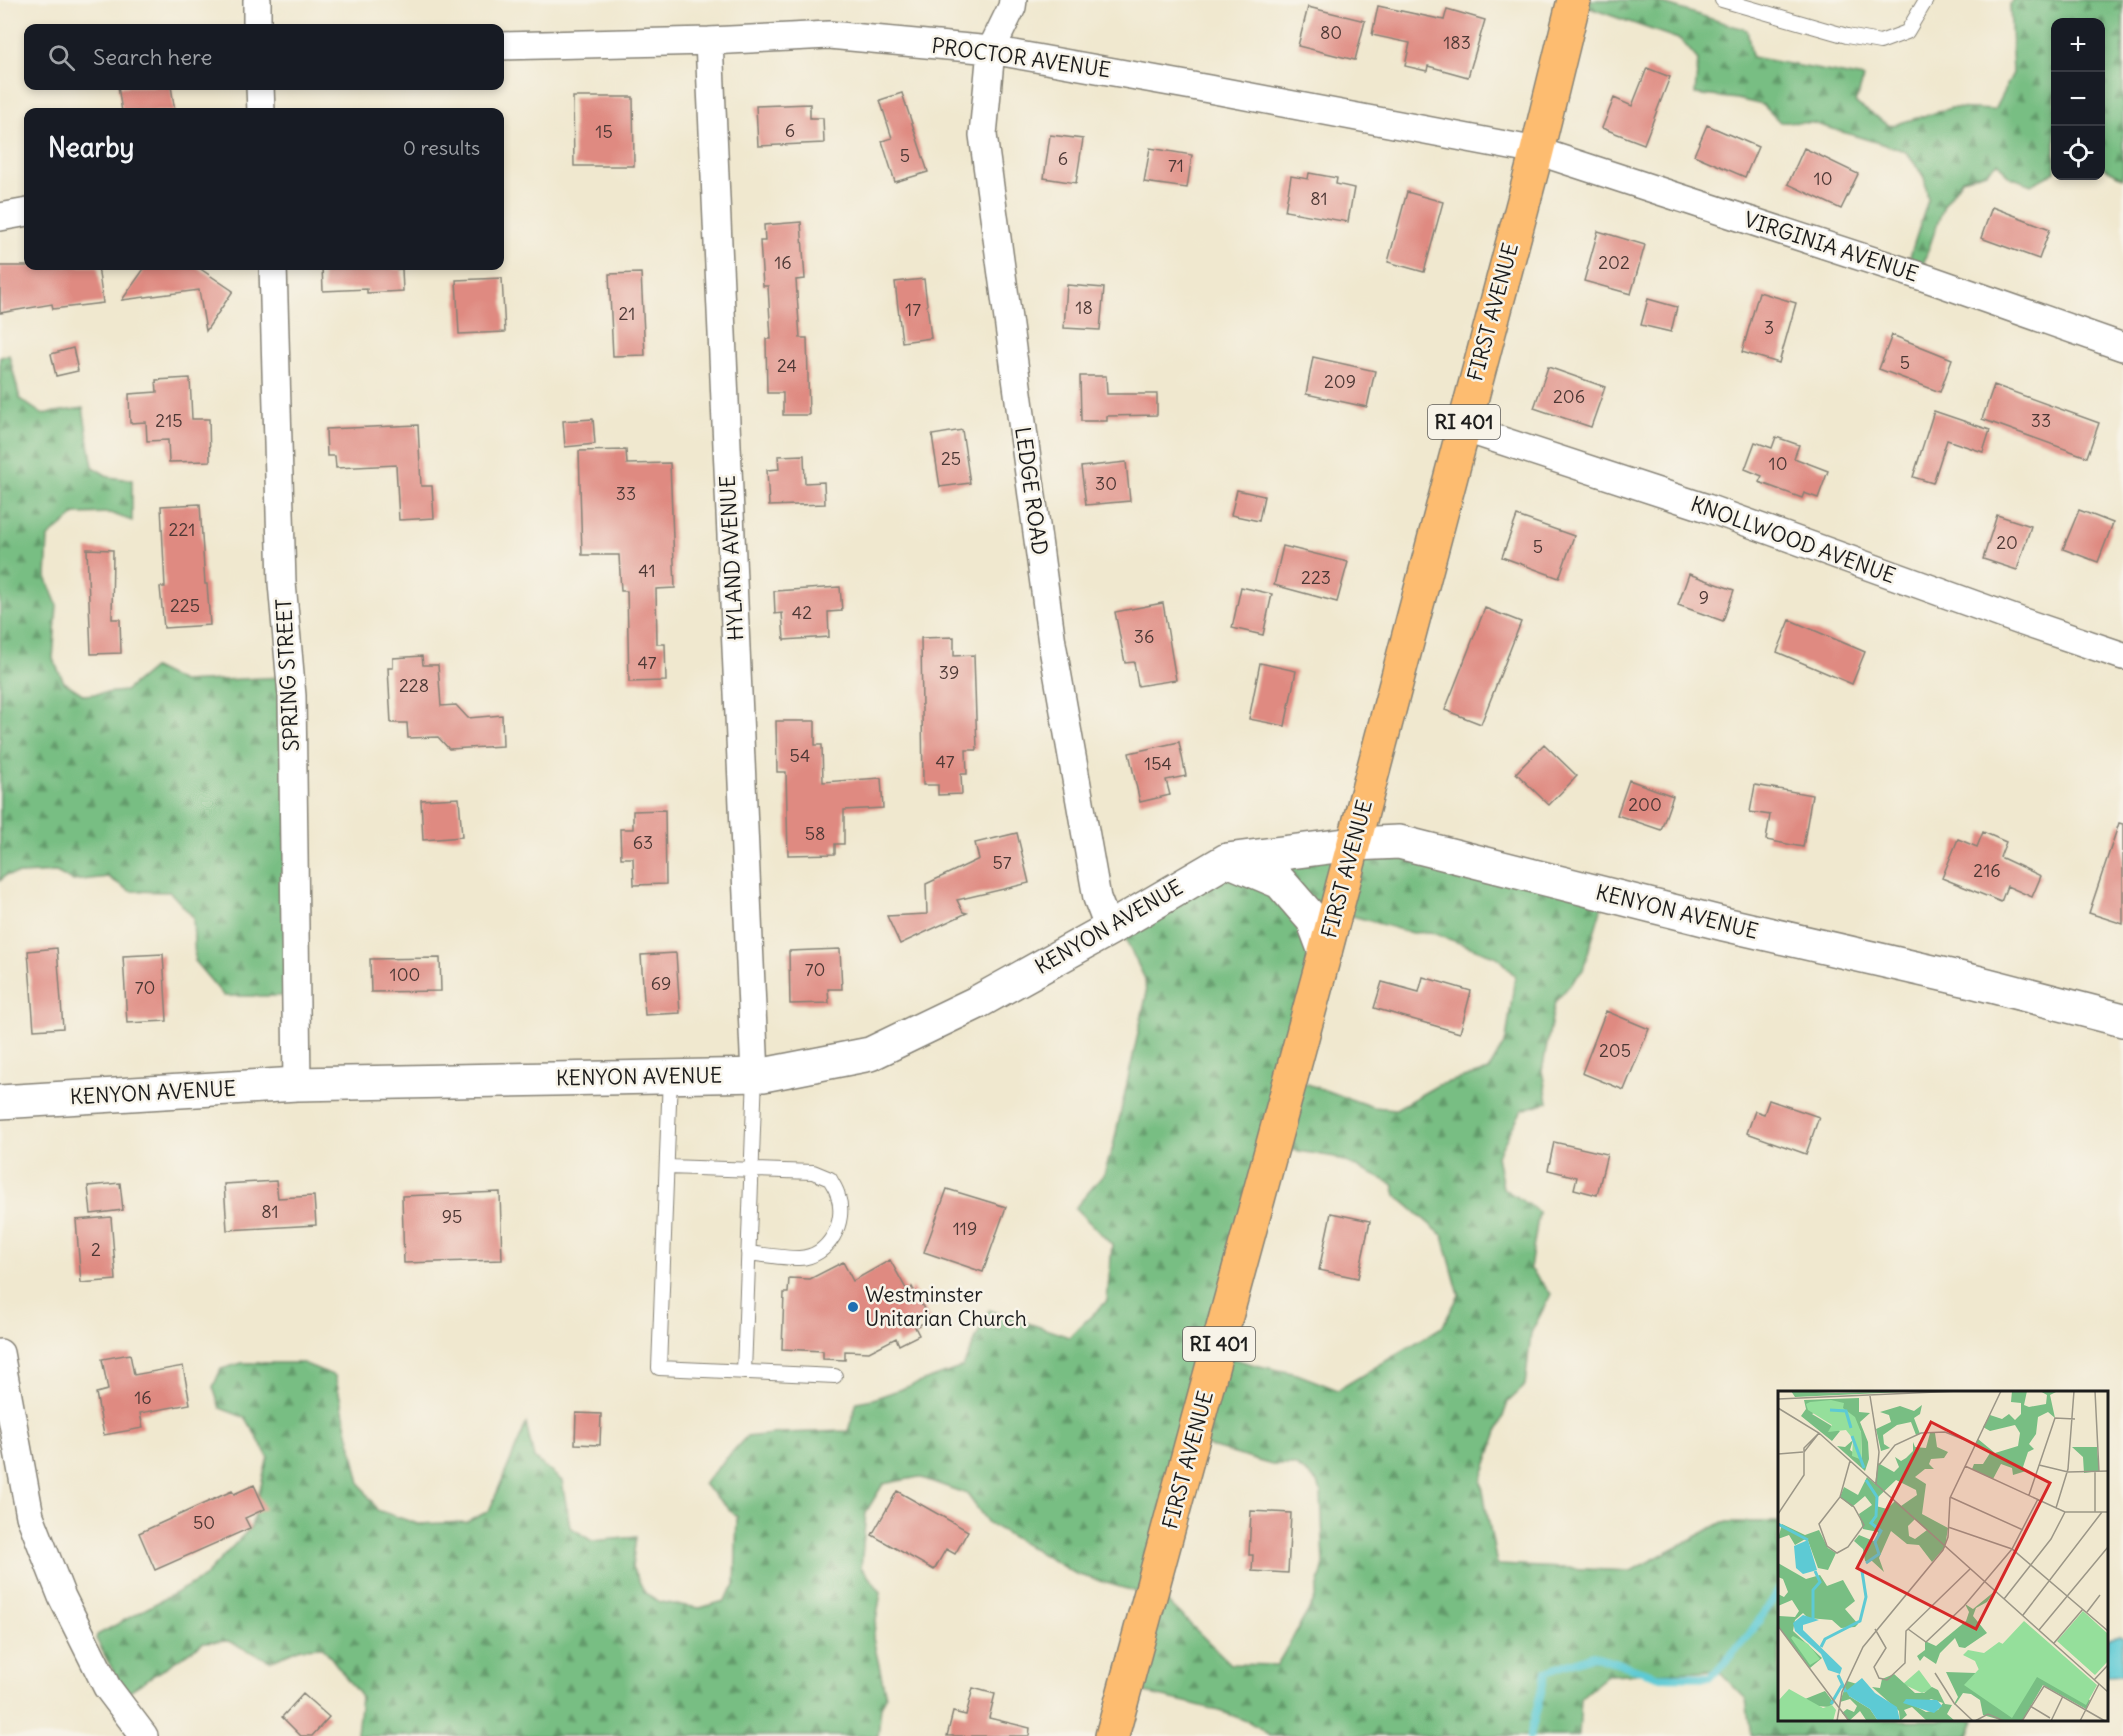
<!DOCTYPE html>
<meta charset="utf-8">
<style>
body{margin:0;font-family:Delius,sans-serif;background:#242831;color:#f1f3f6}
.controls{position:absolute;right:18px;top:18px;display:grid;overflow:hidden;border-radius:12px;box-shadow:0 3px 9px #0003}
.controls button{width:54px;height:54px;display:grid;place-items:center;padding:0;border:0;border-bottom:2px solid #363941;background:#171b24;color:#f1f3f6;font:30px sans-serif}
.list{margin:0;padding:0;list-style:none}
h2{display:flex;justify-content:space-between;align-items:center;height:78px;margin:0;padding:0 24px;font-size:26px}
h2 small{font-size:20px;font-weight:400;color:#9ea1a6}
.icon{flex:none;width:33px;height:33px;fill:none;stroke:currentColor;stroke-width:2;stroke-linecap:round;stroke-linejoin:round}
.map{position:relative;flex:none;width:2123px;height:1736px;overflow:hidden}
.search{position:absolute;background:#171b24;box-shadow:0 3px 9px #0003;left:24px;top:24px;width:480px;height:66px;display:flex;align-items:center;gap:15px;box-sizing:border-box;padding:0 21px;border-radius:12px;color:#9ea1a6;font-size:22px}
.panel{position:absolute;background:#171b24;box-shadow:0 3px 9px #0003;left:24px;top:108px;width:480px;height:162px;border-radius:12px}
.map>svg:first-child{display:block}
</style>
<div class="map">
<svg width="2123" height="1736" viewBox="0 0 2123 1736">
<defs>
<pattern id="forest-firs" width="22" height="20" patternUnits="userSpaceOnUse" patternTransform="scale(1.5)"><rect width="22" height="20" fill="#78be83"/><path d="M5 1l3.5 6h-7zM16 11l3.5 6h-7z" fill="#629a6a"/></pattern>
</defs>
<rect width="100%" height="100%" fill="#f7f3e8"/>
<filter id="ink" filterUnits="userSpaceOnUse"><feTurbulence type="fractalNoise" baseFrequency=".0167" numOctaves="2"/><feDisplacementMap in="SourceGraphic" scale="12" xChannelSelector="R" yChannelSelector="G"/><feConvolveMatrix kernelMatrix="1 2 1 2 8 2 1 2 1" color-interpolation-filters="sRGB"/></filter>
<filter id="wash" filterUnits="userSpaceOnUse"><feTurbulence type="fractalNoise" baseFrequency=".008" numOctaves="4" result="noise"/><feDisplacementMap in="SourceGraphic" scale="24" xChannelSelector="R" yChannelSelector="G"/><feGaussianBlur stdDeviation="1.35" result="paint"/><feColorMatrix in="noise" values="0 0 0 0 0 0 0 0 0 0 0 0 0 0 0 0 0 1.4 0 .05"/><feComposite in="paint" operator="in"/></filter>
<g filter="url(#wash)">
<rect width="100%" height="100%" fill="#f0e8cf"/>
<!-- forest -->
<path fill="url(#forest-firs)" stroke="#4a6d50" stroke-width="1.5" fill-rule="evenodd" d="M1575,0H1651L1747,30L1752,57L1864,78L1855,103L1890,126L1951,108L1994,110L2013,73L2010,5L2012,0H2123V178L2101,166L2100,22H2056L2055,172L2031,185L2008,176L1998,162L1986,172L1962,179L1944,205L1919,276L1905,272L1928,200L1924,176L1905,151L1813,123L1780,122L1763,105L1737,99L1695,94L1698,60L1681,40L1575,3Z
M9,355L20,399L42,414L83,408L93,467L109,477L132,480V521L110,513L76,514L48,537L46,577L57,605L53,659L64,682L84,695L125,691L153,668L182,682L284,677L296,996H224L195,962L193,917L170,892L130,891L108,877L73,881L56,872L6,875L0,881V357Z
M1360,846L1604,899L1583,970L1555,1002L1542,1071L1548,1102L1522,1110L1497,1156L1503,1188L1539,1212L1530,1268L1551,1294L1531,1333L1525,1386L1508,1402L1481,1481L1497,1565L1631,1571L1723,1522H1779L1780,1720H1975L1969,1736H1751L1746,1699L1717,1670L1608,1675L1581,1697L1579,1736H1269C1251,1713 1163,1697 1131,1690L1144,1594L1076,1574L988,1523L967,1494L919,1477L883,1484L866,1512L861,1567L881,1592L873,1638L886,1697L881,1706L878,1736H359L357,1734L361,1697L323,1647L301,1648L270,1661L228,1641L203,1643L128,1692L116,1676L96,1639L97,1635L203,1578L251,1527L268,1457L246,1418L220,1408L213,1387L221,1369L242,1363H303L335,1376L360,1483L377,1510L418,1524L467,1522L489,1511L526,1424L534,1458L562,1481L570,1527L592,1541L636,1537L632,1567L645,1593L660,1602L700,1608L724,1601L735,1585L737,1517L703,1484L746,1437L781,1433L848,1431L857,1402L873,1399L963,1367L989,1310L1069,1337L1107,1301L1112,1245L1075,1208L1104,1174L1113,1147L1146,997L1145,979L1119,926L1240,866ZM1339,912L1412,933L1430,932L1497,957L1515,976L1506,1040L1488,1071L1438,1085L1396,1109L1373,1107L1293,1079ZM1280,1148L1335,1157L1393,1184L1396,1195L1443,1236L1459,1295L1442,1327L1338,1390L1297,1374L1255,1365L1217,1354ZM1194,1442L1272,1465H1295L1318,1482L1321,1493L1324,1564L1314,1601L1277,1665L1231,1664L1152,1587Z"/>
<!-- water -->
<path fill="#5dcad4" stroke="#3c7378" stroke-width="1.5" d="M2120,1636L2123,1638V1675L2107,1676V1639Z"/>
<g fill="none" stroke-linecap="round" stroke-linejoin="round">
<!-- stream -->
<path stroke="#5dcad4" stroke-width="8" d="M1530,1736L1546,1672L1593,1655L1657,1676L1711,1677L1749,1635L1780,1589"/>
</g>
<g id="blocks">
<!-- building -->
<path fill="#df8a81" d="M1378,6L1444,20L1447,9L1485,20L1468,77L1428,66L1427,71L1405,66L1410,43L1372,35Z
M1308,7L1365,21L1355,60L1298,46Z
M1647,68L1670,77L1644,144L1602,128L1614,98L1632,106Z
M118,86H171L175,112H122Z
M902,93L928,172L895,182L882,141L892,138L880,100Z
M573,97H633L634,166H574Z
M810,104V118H823L824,143L758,146L756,106Z
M1707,125L1758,147L1745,177L1694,155Z
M1050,135L1083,139L1076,183L1044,178Z
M1150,148L1192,155L1187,188L1144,182Z
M1804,148L1858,174L1841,209L1788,184Z
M1309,173L1337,178L1336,184L1354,188L1348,222L1285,211L1291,176L1308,179Z
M1407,192L1443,202L1424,272L1388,262Z
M1992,207L2050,229L2039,259L1981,238Z
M801,222L805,279L796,280L800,338H807L809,415H783V393H767L766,339H771L768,286H763L760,241H765L764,225Z
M1598,231L1645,245L1631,294L1584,281Z
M0,266H98L103,303L53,309L52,304L0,313Z
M146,266H196L233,291L206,331L199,290L122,300Z
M322,266H393L394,269H402L403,291L367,293V289L323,291Z
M641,273L645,355L613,356L609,274Z
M502,278L505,332L459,334L456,280Z
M924,279L931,338L902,342L895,282Z
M1067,285L1104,288L1100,330L1064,328Z
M1759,292L1796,303L1779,363L1742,352Z
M1648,299L1677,307L1671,332L1641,325Z
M1892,335L1952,359L1940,392L1879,369Z
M73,348L78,371L56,376L51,354Z
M1313,357L1375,371L1367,407L1306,394Z
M1548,367L1605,387L1591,427L1534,408Z
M1080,376H1106L1107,394H1157V415L1107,416V421H1081Z
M190,378L192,419H209L210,461L169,462L168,440L147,441L146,422L130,423L129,394L157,392L156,380Z
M1994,385L2099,423L2087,457L1982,419Z
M1934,411L1990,430L1983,452L1947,440L1933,483L1913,477Z
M593,419L595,444L565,447L563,421Z
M418,425L421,486H432L434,518L399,520L396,465L336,468L335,456H327L326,429Z
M962,430L970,483L940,487L932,435Z
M1776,437L1799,445L1794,458L1828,471L1818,498L1804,493L1802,498L1759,482L1762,476L1745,469L1755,442L1772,448Z
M626,450L627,464L670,463L675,588L656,589L657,644H665L666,681L629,682L627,591H621L619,555H582L579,451Z
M804,455L805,483L824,482L825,504L769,506L767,470L779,469L778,456Z
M1126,462L1130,501L1086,505L1081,467Z
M1237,490L1264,496L1259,521L1231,515Z
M200,504L205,584H207L210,625L164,628L160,587H165L161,506Z
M2079,510L2113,523L2098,562L2063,549Z
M1997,515L2031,526L2017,570L1983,559Z
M1517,516L1574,536L1559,578L1502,557Z
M1283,546L1348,562L1337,602L1274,585Z
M87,549L113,550L112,619H120L121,653L91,654Z
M1689,574L1734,590L1723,621L1678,605Z
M840,587L842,611L828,612L829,637L784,640L782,613L775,614L774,591Z
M1241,587L1272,594L1263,635L1232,628Z
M1163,603L1176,680L1138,686L1134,662L1125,663L1115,612Z
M1485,608L1521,622L1481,724L1445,710Z
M1790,620L1865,652L1852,684L1777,652Z
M954,637V656L974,655L977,750H966L967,774H961L962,794L938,795V785H923L921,638Z
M422,656L423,665H438L441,706L456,705L468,718L502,715L503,746L449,749L438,737L408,738L407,723H391L388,668H393V658Z
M1260,663L1296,671L1285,726L1249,719Z
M776,721H815V745H822L823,782L881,778L883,808L844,810V844H835V854L788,855L786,772H777Z
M1179,742L1186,776L1166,780L1170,795L1140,802L1129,753Z
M1544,744L1577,776L1549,805L1516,773Z
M1629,780L1673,796L1661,830L1617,815Z
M1755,785L1812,795L1803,847L1766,840L1770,815L1750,812Z
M459,798L462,837L423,840L421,800Z
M665,810L666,884L634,885L633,858H621L620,829H633V811Z
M2119,823L2123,824V924L2089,913Z
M1983,832L2006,842L2000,857L2041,876L2032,897L2007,886L2001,902L1942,878L1958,839L1977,847Z
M1017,833L1029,883L957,900L963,912L967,913L900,944L887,916L927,914L926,884L979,859L975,843Z
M57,948L63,1028L34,1030L28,951Z
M840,949L842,989H828L829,1003L790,1004L789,951Z
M676,953L680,1013L645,1015L641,955Z
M163,954L167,1021L127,1023L123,956Z
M440,958L441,991L371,992L370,959Z
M1423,977L1471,991L1460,1033L1374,1008L1382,982L1419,992Z
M1606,1011L1649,1029L1624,1090L1582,1073Z
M1769,1100L1819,1117L1806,1154L1747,1133L1755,1111L1764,1114Z
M1554,1142L1607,1154L1597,1195L1574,1189L1577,1177L1548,1170Z
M276,1181L278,1198L314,1196L316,1225L227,1230L224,1184Z
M120,1183L123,1210L91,1214L88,1186Z
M947,1189L1006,1207L983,1272L924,1252Z
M500,1192L502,1260L404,1263L402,1196Z
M1331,1213L1370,1221L1358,1278L1319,1270Z
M111,1217L116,1280L81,1283L76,1220Z
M890,1260L909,1294L912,1287L930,1320L915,1327L919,1335L899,1345L896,1338L869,1352L845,1351V1360L823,1359V1351L782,1349L784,1293H788L789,1278L810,1279L843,1262L853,1281Z
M130,1354L134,1375L183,1366L190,1404L140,1413L143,1428L104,1435L96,1393L108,1390L102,1359Z
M576,1413L601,1414L600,1445L575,1444Z
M254,1485L265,1509L245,1518L250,1528L155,1570L139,1533L232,1491L234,1494Z
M897,1491L968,1531L955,1554L946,1549L934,1570L872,1535Z
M1251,1511L1291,1513L1288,1573L1252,1571L1253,1555H1249Z
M973,1688L995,1694L989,1718L1030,1728L1029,1736H947L953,1712L966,1715Z
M303,1694L329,1717L312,1736H301L282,1717Z"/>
</g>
</g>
<g filter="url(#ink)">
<use href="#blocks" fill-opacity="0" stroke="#868276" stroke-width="1.5"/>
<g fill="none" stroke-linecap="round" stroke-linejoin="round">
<!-- service casing -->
<g stroke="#868276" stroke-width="16">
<path id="service" d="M1722,0L1847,36L1880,42L1907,32L1926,0
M670,1076L659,1368L835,1376
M667,1167L813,1172L830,1179C833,1185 837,1190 838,1196C847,1222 829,1257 799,1258C783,1258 765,1255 748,1253
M744,1372L755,1075"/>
</g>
<!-- minor casing -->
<g stroke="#868276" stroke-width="30">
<path id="minor" d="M257,0V28
M1013,0L1012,7L991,50L983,135L1052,643L1097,898L1109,929
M709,41L755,1075
M500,46L709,41L829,35L991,50L1209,89L1537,151L1929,279L2123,347
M260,86L261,112
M0,217L28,212
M273,266L282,583L292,696L297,1084
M1463,428L1707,508L2023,622L2123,656
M0,1353L30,1516L62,1597L107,1687L144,1736"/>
</g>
<!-- tertiary casing -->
<g stroke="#868276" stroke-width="36">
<path id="tertiary" d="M1228,860L1280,882L1313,920L1325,952
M0,1102L297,1084L763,1075L870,1054L976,1003L1109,929L1227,860L1353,844L1399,842L1724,924L1972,981L2123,1020"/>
</g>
<!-- primary casing -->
<g stroke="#868276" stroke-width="36">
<path id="primary" d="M1112,1736L1320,971L1537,151L1574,0"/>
</g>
<!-- service -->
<use href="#service" stroke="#fff" stroke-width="14"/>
<!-- minor -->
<use href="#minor" stroke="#fff" stroke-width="27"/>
<!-- tertiary -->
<use href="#tertiary" stroke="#fff" stroke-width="33"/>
<!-- primary -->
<use href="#primary" stroke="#fdbc6f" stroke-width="33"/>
</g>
</g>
<!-- markers -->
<circle fill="#1f6fb2" stroke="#f7f3e8" stroke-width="2" cx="853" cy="1307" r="6"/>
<g text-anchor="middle" stroke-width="5" stroke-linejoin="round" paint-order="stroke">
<!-- number labels -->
<g font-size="18" fill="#4d3835">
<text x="1331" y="39">80</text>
<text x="1457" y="49">183</text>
<text x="790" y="137">6</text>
<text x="604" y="138">15</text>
<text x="905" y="162">5</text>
<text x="1063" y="165">6</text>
<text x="1176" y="172">71</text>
<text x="1823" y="185">10</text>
<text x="1319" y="205">81</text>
<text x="783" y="269">16</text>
<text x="1614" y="269">202</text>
<text x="1084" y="314">18</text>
<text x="913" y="316">17</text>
<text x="627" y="320">21</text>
<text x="1769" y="334">3</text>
<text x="1905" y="369">5</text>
<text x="787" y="372">24</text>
<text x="1340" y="388">209</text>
<text x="1569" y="403">206</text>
<text x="169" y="427">215</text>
<text x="2041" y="427">33</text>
<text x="951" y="465">25</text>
<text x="1778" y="470">10</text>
<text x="1106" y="490">30</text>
<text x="626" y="500">33</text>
<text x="182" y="536">221</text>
<text x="2007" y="549">20</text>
<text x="1538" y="553">5</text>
<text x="647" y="577">41</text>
<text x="1316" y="584">223</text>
<text x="1704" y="604">9</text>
<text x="185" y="612">225</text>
<text x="802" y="619">42</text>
<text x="1144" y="643">36</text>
<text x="647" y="669">47</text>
<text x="949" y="679">39</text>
<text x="414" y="692">228</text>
<text x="800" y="762">54</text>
<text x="945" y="768">47</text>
<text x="1158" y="770">154</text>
<text x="1645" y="811">200</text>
<text x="815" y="840">58</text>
<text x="643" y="849">63</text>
<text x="1002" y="869">57</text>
<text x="1987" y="877">216</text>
<text x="815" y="976">70</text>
<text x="405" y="981">100</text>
<text x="661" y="990">69</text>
<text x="145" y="994">70</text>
<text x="1615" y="1057">205</text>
<text x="270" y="1218">81</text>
<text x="452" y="1223">95</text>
<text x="965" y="1235">119</text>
<text x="96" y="1256">2</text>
<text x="143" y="1404">16</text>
<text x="204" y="1529">50</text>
</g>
<!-- shield labels -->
<g fill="#f7f3e8" stroke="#5e5c59" stroke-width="1.5">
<rect x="1428" y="405" width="72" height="34" rx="4.5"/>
<rect x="1183" y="1327" width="72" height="34" rx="4.5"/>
</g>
<g font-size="20" font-weight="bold" fill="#1c1c1c">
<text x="1464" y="429">RI 401</text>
<text x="1219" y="1351">RI 401</text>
</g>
<!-- street labels -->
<g font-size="21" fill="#1c1c1c" stroke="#f7f3e8">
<text transform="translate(1021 58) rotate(8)" y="7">PROCTOR AVENUE</text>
<text transform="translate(1831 247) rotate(18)" y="7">VIRGINIA AVENUE</text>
<text transform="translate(1493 312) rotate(-75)" y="7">FIRST AVENUE</text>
<text transform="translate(1031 491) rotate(82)" y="7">LEDGE ROAD</text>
<text transform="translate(1793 540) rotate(20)" y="7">KNOLLWOOD AVENUE</text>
<text transform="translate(732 558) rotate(-93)" y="7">HYLAND AVENUE</text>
<text transform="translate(288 675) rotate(-93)" y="7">SPRING STREET</text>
<text transform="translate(1347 869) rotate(-75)" y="7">FIRST AVENUE</text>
<text transform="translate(1677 912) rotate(14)" y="7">KENYON AVENUE</text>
<text transform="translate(1109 927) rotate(-30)" y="7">KENYON AVENUE</text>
<text transform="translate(639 1077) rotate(-1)" y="7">KENYON AVENUE</text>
<text transform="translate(153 1093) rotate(-3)" y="7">KENYON AVENUE</text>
<text transform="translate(1188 1460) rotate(-75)" y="7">FIRST AVENUE</text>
</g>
<!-- poi labels -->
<g font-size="21" fill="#1c1c1c" stroke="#f7f3e8" text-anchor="start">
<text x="865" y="1302">Westminster<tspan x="865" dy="24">Unitarian Church</tspan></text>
</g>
</g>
<!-- overview -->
<g transform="translate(1778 1391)">
<rect width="330" height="330" fill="#f0e8cf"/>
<path d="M221,251L227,254L201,279L197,270L185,264L190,259L206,262ZM141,279L155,298L144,302L125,293Z" fill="#95df9b"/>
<path d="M13,0L58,2L146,0L17,6ZM234,0H249L246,14L251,16L268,13L269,4L262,0H280L272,4L277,27L270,21L260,26L258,43L251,53L256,58L250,61L245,76L248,80L235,84L234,77L223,73L215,88L194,78L196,73H205L212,62L197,54L200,48L217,62L240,55L242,42L237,34L212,40L205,36L212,24L224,28L231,23L237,29L243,23V12L233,11ZM81,7V21L92,22L82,31L90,51L91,68L87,80L59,55L67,56L75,49L72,59L84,68L83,41L72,24L56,12L34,23L62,40L54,50L23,25L28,18L26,9ZM144,14L142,23L136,27L142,43L138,44L133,31L119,34L105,44L106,53L112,57L103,60L98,38L113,31L111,24L102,21L122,15L136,20ZM152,42H157L159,56L170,61L166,67L153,68L151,73L156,78H147L137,86L148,93L144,123L170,137L167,156L154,171L141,154L129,153L113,140L101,167L106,181L94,170H87L85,158L76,150L81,144L98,151L100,141L85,138L81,123L94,114L87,105L74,116L62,106L66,96L80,104L89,86L97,93L100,72L116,81L121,76L117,66L123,70L128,67L135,60V51L137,56L148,57ZM118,89L138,99L139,104L123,115L117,110L109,118L98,115V108ZM137,128L149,139L137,148L131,145L130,135ZM294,56H319L321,80L306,82L305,66ZM4,133L27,144L41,139L50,157L58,162L50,179L40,177L29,147L17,154L11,144L0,148ZM0,172L28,188L42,184L49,195L65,189L77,210L67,218L80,233L77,236L63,237L54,229L30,227L25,222L17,229L15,240L44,267L32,277L0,235L1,225L17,226L21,220L14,209L0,215V203L6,206L10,201L5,188L0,186ZM217,200L209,211L198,217L195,225L209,242L187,257L181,256L177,247L162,262L158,273L146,265L142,270L139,265L147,259V250L158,255L188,230L191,221L187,213L195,218ZM168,281L258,284L312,309L308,318L265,294L244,330H226L205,324L202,309L193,303L185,302L177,314L176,313L180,306ZM116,283L137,302H146L154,296L160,299L167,313L174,314L169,323L177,330H149L134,316L126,319L129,324L122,330L121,320L94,296L102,297L104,288ZM153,308L165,312L160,319L148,321L139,316ZM69,290L79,293L71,305L92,318L100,330L88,329L82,320L71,330L64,322L69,318L76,321L79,315L72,308L62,311ZM47,300L56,312L51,316L38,315L27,308Z" fill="#78be83" fill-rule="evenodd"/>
<path d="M53,9L66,12L65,17L77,26L83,41L84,69L74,65L75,48L68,39L50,41L54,34L30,19L28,13L32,11Z" fill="#95df9b"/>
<path d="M246,230L319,294L308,314L259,286L234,327L186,294ZM15,245L30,253L42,268L32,274L13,247ZM11,298L45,317L54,314L58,319L55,330H0V310Z" fill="#95df9b"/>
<path d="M305,220L330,243V270L317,284L279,250Z" fill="#95df9b"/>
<path d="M30,149L39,179L25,183L18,177L16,155ZM25,224L41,229L25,234V239L64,277L62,283L50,279L43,263L17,240L15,232ZM84,287L97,302L119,316L122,330H100L92,318L71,305L68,300ZM128,308L159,309L164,315L156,322L125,312Z" fill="#5dcad4"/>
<path fill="none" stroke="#5dcad4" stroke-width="3" d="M52,19L68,20L73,37M74,45L86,77M0,133L30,149M88,172L101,163L97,151L103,140L93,132L98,125L99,106L88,89M35,229V199L42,191L37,180M43,256L47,248L82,230L88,206L84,180M60,284L68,301M53,313L64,294"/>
<path fill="none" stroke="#9b9687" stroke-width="1.5" d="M317,0L321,81M92,5L101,61L98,93M0,8L181,0M0,17L41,42L330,301M26,61L41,42M0,63L25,61M101,74L117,54L143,42L167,41L197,53M261,74L290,81L330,80M187,75L287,121H330M317,81V121M251,104L277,27L297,28M62,106L76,116L86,134L70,156L59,162L49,155L41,133L62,106L72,70M172,106L245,139M278,117L290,78L296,0M0,123L26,84V57L41,42M170,136L234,158L330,240M226,208L273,148L287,121M309,221L322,204M245,224L324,121M0,235L71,330M97,238L108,257L96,276L101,287L109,289L127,272L128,240L192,178M130,238L148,251L186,215L234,158L260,108M261,239L330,156M276,252L305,218M157,282L176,312L195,330M316,289L330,274M252,315L272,327M59,330L64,301L85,256L165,159L170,146L172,107L223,0M197,330L210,323L226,330M244,330L266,295L327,330M273,330L285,305M302,330L321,293"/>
<path fill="#d62828" fill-opacity="0.15" stroke="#d62828" stroke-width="3" d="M153,31L272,92L198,238L79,177Z"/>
<rect width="330" height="330" fill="none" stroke="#1c1c1c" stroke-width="3"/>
</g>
</svg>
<div class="controls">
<button>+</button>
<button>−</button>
<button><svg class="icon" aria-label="locate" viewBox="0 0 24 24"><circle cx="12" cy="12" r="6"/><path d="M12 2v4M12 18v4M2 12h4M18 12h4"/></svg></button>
</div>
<div class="search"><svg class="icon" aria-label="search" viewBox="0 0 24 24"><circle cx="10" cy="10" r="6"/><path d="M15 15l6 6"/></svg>Search here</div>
<section class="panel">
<h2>Nearby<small>0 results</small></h2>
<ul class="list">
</ul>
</section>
</div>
